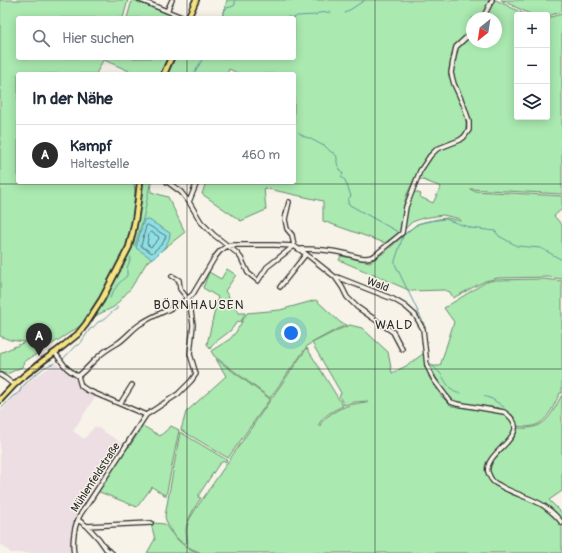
<!DOCTYPE html>
<html lang="de">
<meta charset="utf-8">
<style>
body{margin:0;font-family:Pangolin,sans-serif;background:#f6f6f7;color:#1f2937}
.controls{position:absolute;right:12px;top:12px;display:grid;overflow:hidden;border-radius:4px;box-shadow:0 2px 10px #0003}
.controls button{width:36px;height:36px;display:grid;place-items:center;padding:0;border:0;border-bottom:1px solid #e0e1e3;background:#fff;color:#1f2937;font:20px sans-serif}
.compass{position:absolute;left:466px;top:12px;width:36px;height:36px;border-radius:50%;background:#fff;box-shadow:0 2px 10px #0003;rotate:210deg}
.you{position:absolute;left:291px;top:333px;width:14px;height:14px;margin:-10px;border:3px solid #fff;border-radius:50%;background:#1a73e8;box-shadow:0 0 0 6px #1a73e833}
.badge{display:grid;place-items:center;width:26px;height:26px;border-radius:50%;background:#2b2b2b;color:#fff;font-size:13px;font-weight:700}
.pin{position:absolute;translate:-50% -33px;filter:drop-shadow(0 1px 2px #0008)}
.pin::after{content:'';position:absolute;top:21px;width:14px;height:12px;background:inherit;clip-path:polygon(0 0,100% 0,50% 100%)}
.list{margin:0;padding:0;list-style:none}
h2{display:flex;justify-content:space-between;align-items:center;height:52px;margin:0;padding:0 16px;font-size:17px}
h2 small{font-size:13px;font-weight:400;color:#747a83}
.list li{display:grid;grid-template-columns:26px 1fr auto;gap:12px;align-items:center;box-sizing:border-box;height:60px;padding:0 16px;border-top:1px solid #e0e1e3}
.list b{display:block;font-size:15px;white-space:nowrap}
.list p{margin:0;font-size:13px;white-space:nowrap;color:#747a83}
.list em{font-size:13px;font-style:normal;color:#747a83}
.icon{flex:none;width:22px;height:22px;fill:none;stroke:currentColor;stroke-width:2;stroke-linecap:round;stroke-linejoin:round}
.map{position:relative;flex:none;width:562px;height:553px;overflow:hidden}
.search{position:absolute;background:#fff;box-shadow:0 2px 10px #0003;left:16px;top:16px;width:280px;height:44px;display:flex;align-items:center;gap:10px;box-sizing:border-box;padding:0 14px;border-radius:4px;color:#747a83;font-size:15px}
.panel{position:absolute;background:#fff;box-shadow:0 2px 10px #0003;left:16px;top:72px;width:280px;height:112px;border-radius:4px}
.map>svg:first-child{display:block}
</style>
<div class="map">
<svg width="562" height="553" viewBox="0 0 562 553">
<rect width="100%" height="100%" fill="#f7f3e8"/>
<filter id="ink" filterUnits="userSpaceOnUse"><feTurbulence type="fractalNoise" baseFrequency=".025" numOctaves="2"/><feDisplacementMap in="SourceGraphic" scale="8" xChannelSelector="R" yChannelSelector="G"/><feConvolveMatrix kernelMatrix="1 2 1 2 8 2 1 2 1" color-interpolation-filters="sRGB"/></filter>
<g filter="url(#ink)">
<!-- built -->
<path fill="#ecdee2" d="M56,363L68,374L97,394L73,431L84,439L95,426L125,445L75,520L71,550V553H11L3,546L0,544V413L22,386Z"/>
<!-- green -->
<path fill="#aae9b0" stroke="#6a8a6e" d="M0,0H128L123,18H18V58H104L96,74H18V182H134L135,192L133,213L138,214L142,187L144,182H152L151,192L168,197L185,232L147,262L131,288L114,307L99,314L24,362L22,367L7,374L0,372V353L25,342L10,340L0,336Z
M132,0H133L179,18H127Z
M227,0H490L488,6L481,18H472V30L457,45L454,49L449,69V76L462,107L466,121V127L464,133L460,138L436,148L429,153L419,169L407,194L403,208L401,231L385,243L323,221V201L264,188L266,210L241,221L202,194L206,182H294V74H240L229,69L227,74H168L175,58H294V18H221L224,12Z
M494,0H496L526,15H517V117H547V18L562,14V194L470,189L474,191L562,196V209L554,216L562,225V279L549,277L498,278L485,281L453,298L450,292L444,290L411,291L339,260L341,256L370,262L385,252L404,235L417,224L438,219L447,218L461,221L460,219L443,215L423,218L412,222L404,230L407,207L413,191L421,194L420,197L433,203L441,187L418,178C422,168 429,155 439,150C447,145 456,141 465,138L471,122L455,83L452,72L458,48L472,33V42H496V18H485Z
M501,0H562V12L547,16L532,15Z
M105,58H167L160,74H136L104,60Z
M227,269L236,275L225,291L239,313H245L241,322L238,321L230,331L213,344L210,349L207,344L218,297L203,288L209,272L221,279Z
M543,279L562,281V393H560C550,413 544,431 517,426C514,416 509,412 499,408L473,405L453,401L448,397L429,366H440L454,322L444,308L486,282L495,280Z
M316,300L341,323L347,325L337,329L308,345L270,398L214,356L211,351L230,339L236,332L247,313L280,310Z
M350,325L362,328L388,352L392,373L406,366L423,354L429,377L442,397L452,406L500,413L508,417L512,423L513,428L511,434L499,448L501,451L514,437L518,428C546,430 550,416 562,395V491L549,500L562,513V553H202L192,549L187,546C189,540 186,535 187,529C187,522 192,515 195,510L271,399L307,348L343,406C334,410 322,416 318,426H320C321,421 325,419 328,416C340,407 353,403 368,402V401L355,402L344,405L339,396L341,393L312,343L338,330Z
M216,359L270,399L228,458L181,430L186,412L226,376Z
M143,426L160,436L171,426L179,430L166,496L152,487L137,507L97,491L127,447H129Z
M180,432L227,460L226,462L224,461L219,464L200,493L198,497L201,498C196,505 186,521 186,530C186,534 187,538 187,542L185,544C176,540 166,526 165,516Z
M154,523L165,524C174,538 183,547 199,553H147L155,539L151,524Z"/>
<!-- water -->
<path fill="#8ddfe4" stroke="#66979a" d="M145,219L149,220L170,233C170,244 161,251 154,258H151L136,248L144,220Z"/>
<g fill="none" stroke-linecap="round" stroke-linejoin="round">
<!-- shore -->
<path stroke="#527375" stroke-width="1" d="M148,225L166,236L163,243L152,253L141,246L146,226Z
M151,232L158,236L159,238L158,240L151,247L148,245L147,243L149,234Z"/>
<!-- stream -->
<path stroke="#66979a" stroke-width="1" d="M345,13L365,0
M221,18L226,8L231,7L235,5V0
M285,18L290,17L291,18
M294,18L297,16L316,15L318,13L331,12
M194,74L203,58
M299,133L305,137L309,138L322,145L325,146L331,152L334,153L337,157V163L338,166L343,174L341,177L345,180L351,196L348,199V204L398,232
M135,246L144,215L150,184
M110,298C113,290 120,281 127,276V268L131,257
M424,324L395,264V261L403,236L409,230L420,223L428,221L445,219L471,228L495,231L499,236L517,246L541,248L562,260
M63,359L75,346L80,344L90,329C94,328 95,325 98,322C107,320 108,313 117,309V307
M430,364C434,367 437,370 440,373C446,380 450,395 461,393
M484,396L492,399L504,407
M0,410L13,396L19,393L22,387L30,379L45,367L55,363"/>
<!-- minor casing -->
<g stroke="#2b2b2b" stroke-width="6">
<path id="minor" d="M140,0L184,18
M167,11L172,0
M483,18L492,0
M167,182L169,183L181,192L189,202L201,222L214,235L237,253L241,258L248,273L258,281L267,267L294,246L292,235L287,229L285,219L289,202
M189,202L197,182
M301,249C314,249 329,250 343,253C353,255 364,261 374,256L402,233L406,207L420,171L430,156L437,149L460,140L464,137L469,130V121L464,106L454,84L451,73L453,61L456,47L472,32
M337,277L393,299L405,306L415,315L423,329L427,366L434,380L446,396L451,402L457,404L504,412C538,434 483,451 488,472C489,474 490,478 492,480C493,482 497,484 499,485C513,494 530,497 544,506C551,511 557,516 562,523
M280,287L306,254
M55,353C64,364 64,368 78,376C86,370 91,363 98,357C104,351 111,347 118,343C127,337 133,328 142,323C158,312 179,308 193,294L215,257L220,251L227,246L234,245H275L294,246L306,254L335,277L342,287L347,297L357,307L393,332L402,349
M0,375L5,378L14,385
M78,376L81,386L87,390L146,415
M120,404L132,385
M78,520L87,526L151,523
M87,526L99,539L106,549L112,553
M74,553C72,545 74,529 77,522C79,516 83,510 87,505L146,415L178,394L191,381L196,374L190,354L193,325L190,305L188,299L180,289L179,280L172,276"/>
</g>
<!-- major casing -->
<g stroke="#2b2b2b" stroke-width="8">
<path id="major" d="M188,18L196,0
M164,74L171,58
M0,400L14,385L25,375L44,360L57,351L78,334L86,324L102,299L129,247C135,226 138,204 140,182"/>
</g>
<!-- minor -->
<use href="#minor" stroke="#f7f3e8" stroke-width="3.5"/>
<!-- major -->
<use href="#major" stroke="#f4e382" stroke-width="4.5"/>
</g>
</g>
<!-- grid -->
<path fill="none" stroke="#2b2b2b" stroke-width="1" stroke-opacity="0.55" d="M187,0V18M375,0V553M187,58V74M187,182V553M0,184H562M0,369H562"/>
<g text-anchor="middle" stroke-width="3" stroke-linejoin="round" paint-order="stroke">
<!-- street labels -->
<g font-size="11" fill="#2b2b2b" stroke="#f7f3e8">
<text transform="translate(378 284) rotate(21)" y="4">Wald</text>
<text transform="translate(95 477) rotate(-57)" y="4">Mühlenfeldstraße</text>
</g>
<!-- quarter labels -->
<g font-size="13" letter-spacing="1" fill="#2b2b2b" stroke="#f7f3e8">
<text x="199" y="309">BÖRNHAUSEN</text>
<text x="394" y="329">WALD</text>
</g>
</g>
</svg>
<div class="controls">
<button>+</button>
<button>−</button>
<button><svg class="icon" aria-label="layers" viewBox="0 0 24 24"><path d="M12 4l9 5-9 5-9-5zM3 14l9 5 9-5"/></svg></button>
</div>
<svg class="compass" viewBox="-18 -18 36 36"><path d="M0-13l5 13h-10z" fill="#e53935"/><path d="M0 13l5-13h-10z" fill="#747a83"/></svg>
<div class="you"></div>
<div class="pin badge" style="left:39px;top:356px">A</div>
<div class="search"><svg class="icon" aria-label="search" viewBox="0 0 24 24"><circle cx="10" cy="10" r="6"/><path d="M15 15l6 6"/></svg>Hier suchen</div>
<section class="panel">
<h2>In der Nähe<small></small></h2>
<ul class="list">
<li><span class="badge">A</span><div><b>Kampf</b><p>Haltestelle</p></div><em>460 m</em></li>
</ul>
</section>
</div>
